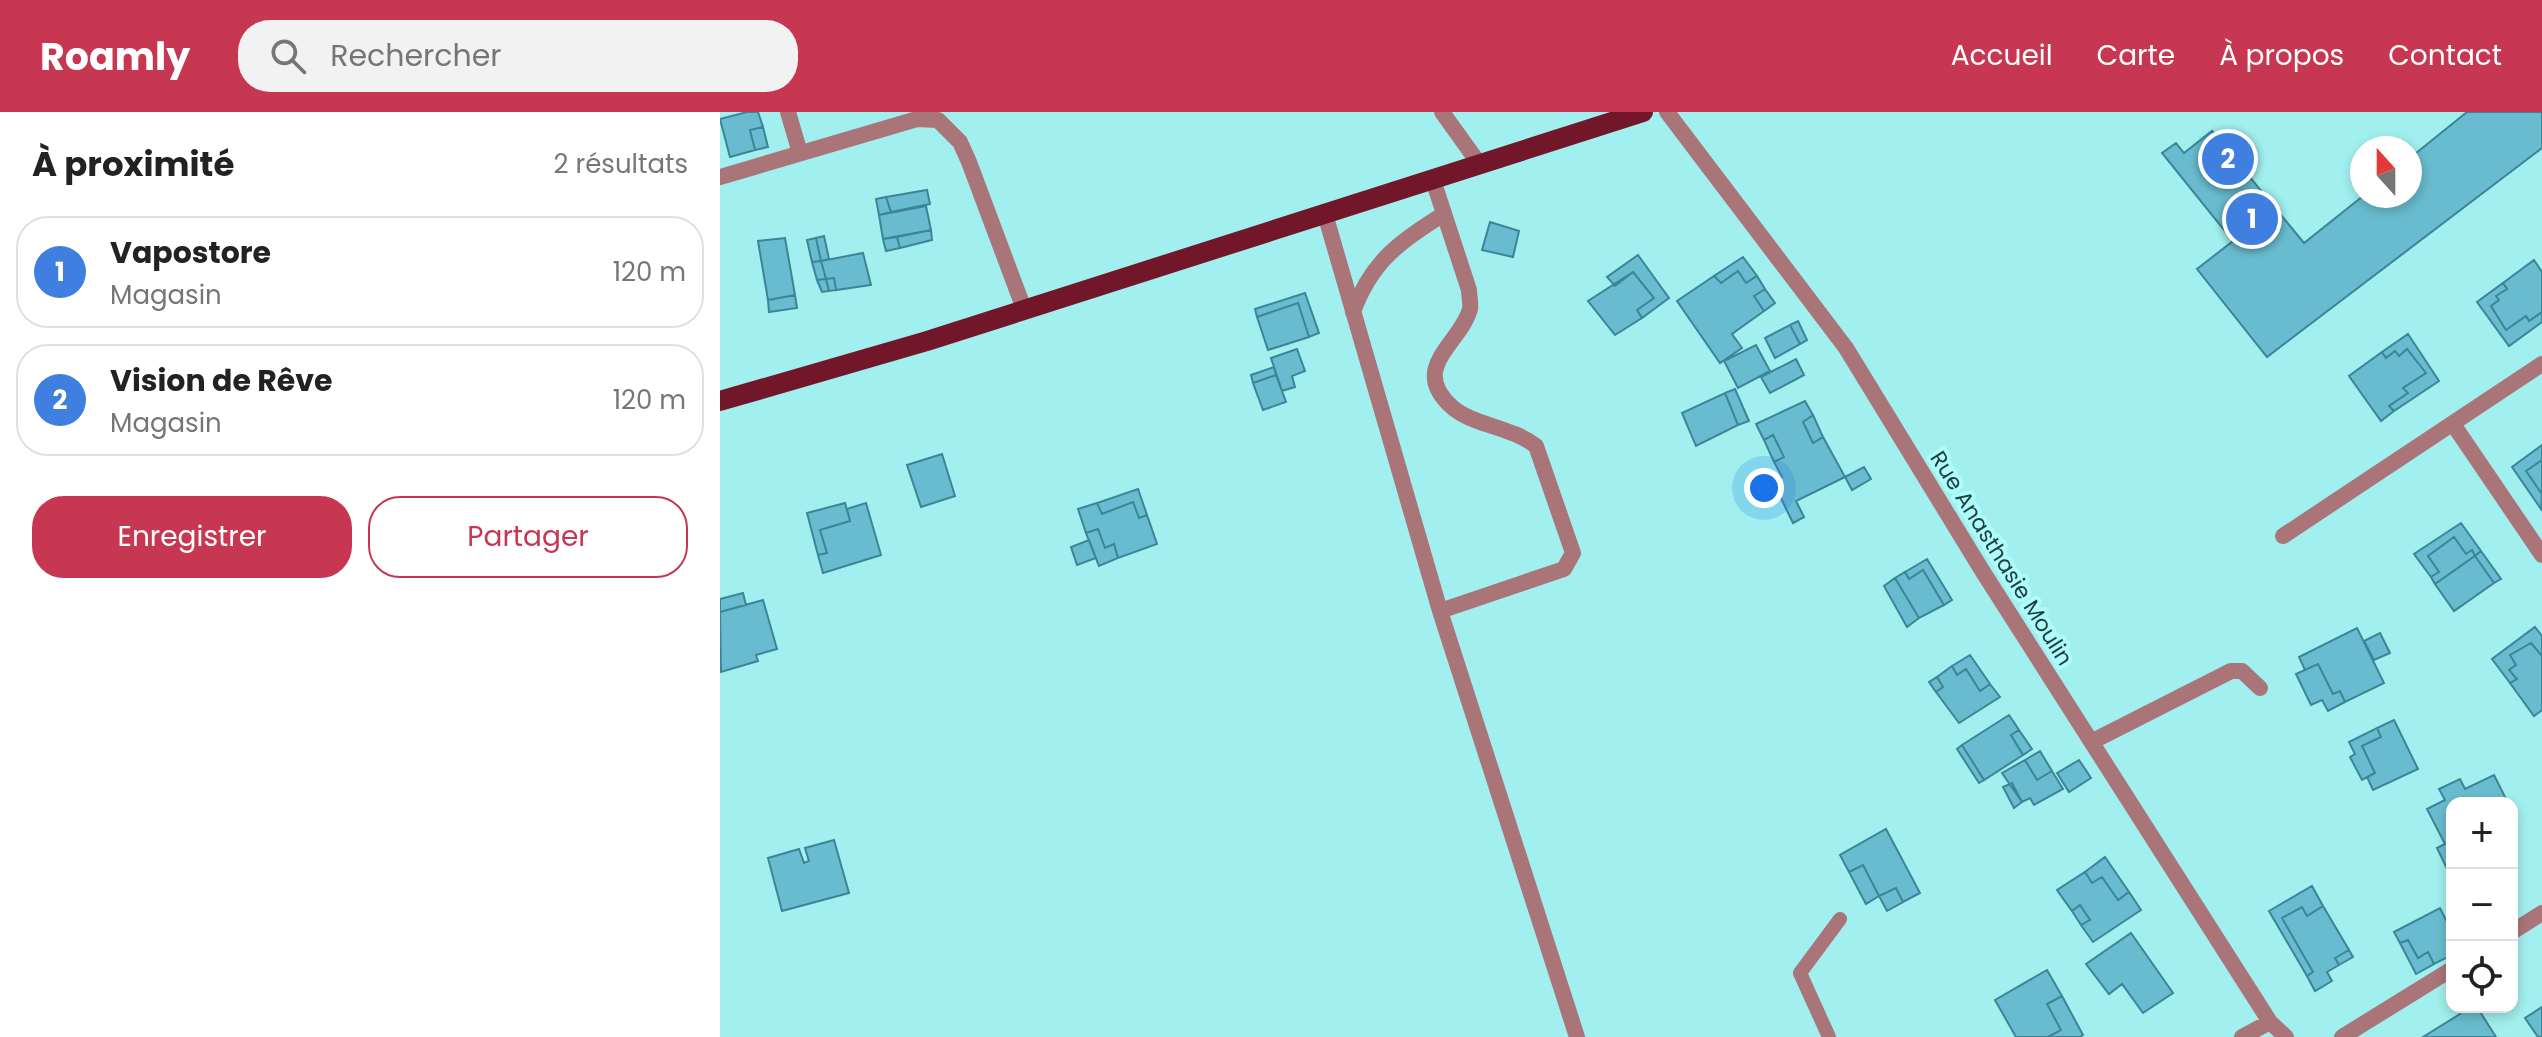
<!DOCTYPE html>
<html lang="fr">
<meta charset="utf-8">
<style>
body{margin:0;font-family:Poppins,sans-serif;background:#f2f2f2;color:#222}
.controls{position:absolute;right:24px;bottom:24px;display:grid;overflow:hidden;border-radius:16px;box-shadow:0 4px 12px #0003}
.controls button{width:72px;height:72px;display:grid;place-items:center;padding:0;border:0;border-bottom:2px solid #e0e0e0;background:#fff;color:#222;font:40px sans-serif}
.compass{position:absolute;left:1630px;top:24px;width:72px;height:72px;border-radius:50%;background:#fff;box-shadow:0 4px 12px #0003;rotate:339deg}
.you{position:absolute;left:1044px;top:376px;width:28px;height:28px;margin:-20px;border:6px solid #fff;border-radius:50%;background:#1a73e8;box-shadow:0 0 0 12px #1a73e833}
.badge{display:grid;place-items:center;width:52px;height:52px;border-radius:50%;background:#c73752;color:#fff;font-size:26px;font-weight:700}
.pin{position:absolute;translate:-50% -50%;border:4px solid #fff;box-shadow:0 2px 8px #0006}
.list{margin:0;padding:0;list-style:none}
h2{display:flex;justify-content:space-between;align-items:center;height:104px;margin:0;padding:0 32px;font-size:34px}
h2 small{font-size:26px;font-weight:400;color:#767676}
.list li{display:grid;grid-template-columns:52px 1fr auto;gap:24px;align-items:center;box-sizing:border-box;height:112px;margin:0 16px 16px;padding:0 16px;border:2px solid #e0e0e0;border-radius:32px}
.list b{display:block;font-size:30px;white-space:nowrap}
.list p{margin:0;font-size:26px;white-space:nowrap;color:#767676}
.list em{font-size:26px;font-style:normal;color:#767676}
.actions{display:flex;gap:16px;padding:24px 32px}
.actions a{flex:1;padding:18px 0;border:2px solid #c73752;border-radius:32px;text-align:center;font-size:28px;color:#c73752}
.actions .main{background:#c73752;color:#fff}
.icon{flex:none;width:44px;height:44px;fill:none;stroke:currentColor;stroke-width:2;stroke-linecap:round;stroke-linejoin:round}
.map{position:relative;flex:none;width:1822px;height:925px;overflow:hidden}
header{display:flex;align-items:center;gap:48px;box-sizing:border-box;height:112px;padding:0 40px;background:#c73752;color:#fff}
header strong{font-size:38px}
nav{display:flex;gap:44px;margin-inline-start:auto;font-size:28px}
.search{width:560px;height:72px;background:#f2f2f2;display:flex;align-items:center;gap:20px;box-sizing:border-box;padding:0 28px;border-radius:32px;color:#767676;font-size:30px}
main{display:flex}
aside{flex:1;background:#fff}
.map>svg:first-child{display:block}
</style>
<header>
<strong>Roamly</strong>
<div class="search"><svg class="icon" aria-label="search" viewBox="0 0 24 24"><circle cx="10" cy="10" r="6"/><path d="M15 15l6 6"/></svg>Rechercher</div>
<nav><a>Accueil</a><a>Carte</a><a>À propos</a><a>Contact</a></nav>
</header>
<main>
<aside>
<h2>À proximité<small>2 résultats</small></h2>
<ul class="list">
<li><span class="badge" style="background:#3f7fe0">1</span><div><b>Vapostore</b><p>Magasin</p></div><em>120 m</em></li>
<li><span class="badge" style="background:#3f7fe0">2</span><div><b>Vision de Rêve</b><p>Magasin</p></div><em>120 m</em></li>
</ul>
<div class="actions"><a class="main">Enregistrer</a><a>Partager</a></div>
</aside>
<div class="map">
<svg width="1822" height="925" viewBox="0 0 1822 925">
<rect width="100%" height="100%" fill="#a1efee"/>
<!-- building -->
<path fill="#69bccf" stroke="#3c8596" stroke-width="2" d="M27,0H38L43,15L30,18L35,38L10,45L0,7Z
M1747,0H1822V36L1547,245L1477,157L1513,129L1442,41L1456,31L1464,41L1492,19L1584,131L1643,84H1690V46Z
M43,15L48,35L35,38L30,18Z
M207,78L210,92L171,100L166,85Z
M166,85L171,100L159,103L156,87Z
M206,94L211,118L163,127L159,103Z
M770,110L799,119L793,145L762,138Z
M211,118L212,128L180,136L177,125Z
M104,124L109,147L101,149L96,126Z
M177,125L180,136L166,139L163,127Z
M65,126L75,183L48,188L38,129Z
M96,126L101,149L92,150L87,128Z
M143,141L151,173L116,178L114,166L106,167L101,149Z
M918,143L949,186L922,206L917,198L934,186L913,160L895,174L887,165Z
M1023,145L1037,164L1026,171L1018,159L1001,171L994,164Z
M1814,148L1822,160V200L1809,209L1806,204L1786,218L1771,194L1779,188L1776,184L1787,177L1783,171Z
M101,149L106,167L97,168L92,150Z
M1018,159L1026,171L1037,164L1045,177L1034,184L1044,199L1012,222L1022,236L1000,251L957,189L994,164L1001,171Z
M913,160L934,186L917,198L922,206L895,223L868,189Z
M114,166L116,178L109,179L106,167Z
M106,167L109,179L102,180L97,168Z
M1783,171L1787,177L1776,184L1779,188L1771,194L1786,218L1806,204L1809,209L1822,200V210L1789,234L1757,190Z
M1045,177L1055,191L1044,199L1034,184Z
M585,181L599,221L589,225L578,191L537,205L535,197Z
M75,183L77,196L49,200L48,188Z
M578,191L589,225L548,238L537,205Z
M1078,209L1087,228L1080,232L1070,213Z
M1070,213L1080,232L1055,246L1045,226Z
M1688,222L1719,269L1674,299L1669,294L1688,281L1683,276L1706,261L1687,237L1679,244L1675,239L1666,246L1662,240Z
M1036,233L1050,259L1018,276L1004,249Z
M577,237L585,259L572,264L575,275L562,279L551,246Z
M1687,237L1706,261L1683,276L1688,281L1669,294L1674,299L1661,309L1629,264L1662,240L1666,246L1675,239L1679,244Z
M1076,247L1084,263L1050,281L1041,265Z
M554,255L556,263L533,271L531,263Z
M556,263L566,290L543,298L533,271Z
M1015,277L1029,309L1018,313L1005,281Z
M1005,281L1018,313L976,334L962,301Z
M1085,289L1093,303L1083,310L1093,331L1103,325L1125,365L1076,389L1084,405L1073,411L1053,370L1062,365L1054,350L1064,345L1053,323L1044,328L1036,312Z
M1093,303L1103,325L1093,331L1083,310Z
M1053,323L1064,345L1054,350L1044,328Z
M1822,333V348L1806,359L1822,382L1821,397L1792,355Z
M222,342L235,384L201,395L187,353Z
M1822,348V382L1806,359Z
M1144,355L1151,367L1132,378L1125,365Z
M418,377L427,403L419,406L413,390L382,402L377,391Z
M413,390L419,406L427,403L437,432L398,446L394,432L385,436L378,417L366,421L358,397L377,391L382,402Z
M125,391L130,409L100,418L107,441L98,443L87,401Z
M146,391L161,443L103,461L98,443L107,441L100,418L130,409L127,397Z
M1741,411L1761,439L1755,444L1752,438L1746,442L1734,425L1708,444L1719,460L1711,465L1694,442Z
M378,417L385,436L394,432L398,446L379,454L366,421Z
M1734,425L1746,442L1752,438L1755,444L1715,472L1711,465L1719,460L1708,444Z
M369,428L376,446L357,453L351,435Z
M1761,439L1781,467L1774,471L1755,444Z
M1755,444L1774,471L1734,499L1715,472Z
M1207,447L1232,488L1224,493L1203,458L1189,467L1185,460Z
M1203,458L1224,493L1199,506L1175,466L1185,460L1189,467Z
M1175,466L1199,506L1187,515L1164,474Z
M23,481L26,493L0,500V487Z
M43,488L57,537L36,543L38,549L1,560L0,500Z
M1815,515L1822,524V544L1811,531L1790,543L1796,553L1789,558L1797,567L1790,571L1772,547Z
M1637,516L1664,571L1625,590L1620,579L1613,582L1598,552L1585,558L1579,545Z
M1660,521L1670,541L1654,548L1644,529Z
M1811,531L1822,544V598L1814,604L1790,571L1797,567L1789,558L1796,553L1790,543Z
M1250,543L1270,572L1260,579L1246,557L1237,563L1232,554Z
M1598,552L1613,582L1620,579L1625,590L1608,599L1602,588L1591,593L1576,562Z
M1232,554L1237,563L1246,557L1260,579L1270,572L1280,585L1239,611L1216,580L1223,575L1217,565Z
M1217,565L1223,575L1216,580L1209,570Z
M1289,603L1299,618L1291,623L1303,643L1264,668L1242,633Z
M1674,608L1698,657L1653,678L1647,665L1655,661L1642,634L1661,625L1657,616Z
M1657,616L1661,625L1642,634L1655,661L1642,668L1630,645L1635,642L1629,630Z
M1299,618L1312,637L1303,643L1291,623Z
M1242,633L1264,668L1259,671L1237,637Z
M1320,639L1332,659L1317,668L1305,648Z
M1305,648L1317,668L1332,659L1343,677L1314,693L1310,686L1302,690L1282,661Z
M1359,648L1371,666L1349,680L1337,661Z
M1774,663L1788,691H1732V767L1717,736L1725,732L1707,697L1725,688L1719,677L1740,667L1745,677Z
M1292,671L1302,690L1294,696L1283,675Z
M1166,717L1200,781L1183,790L1176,776L1159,784L1143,753L1129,760L1120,743Z
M114,728L129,781L62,799L48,746L79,737L84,751L89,749L85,736Z
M1385,745L1409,780L1398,788L1382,765L1372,771L1365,760Z
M1143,753L1159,784L1146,792L1129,760Z
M1365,760L1372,771L1382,765L1398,788L1409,780L1421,798L1373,830L1361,813L1370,808L1360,793L1352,799L1337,778Z
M1592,774L1603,794L1587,804L1582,795L1562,806L1593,860L1587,864L1549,799Z
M1176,776L1183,790L1167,799L1159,784Z
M1360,793L1370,808L1361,813L1352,799Z
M1603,794L1629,838L1615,846L1619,853L1607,860L1612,869L1595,879L1587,864L1593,860L1562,806L1582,795L1587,804Z
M1720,796L1732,820V843L1714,852L1708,840L1698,846L1688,828L1680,831L1674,820Z
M1411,821L1453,881L1423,901L1402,872L1389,882L1366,852Z
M1688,828L1698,846L1708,840L1714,852L1696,862L1680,831Z
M1629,838L1633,845L1619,853L1615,846Z
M1327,858L1342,884L1327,892L1341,918L1328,925H1296L1275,888Z
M1342,884L1363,923L1360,925H1328L1341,918L1327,892Z
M1736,895H1757L1776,925H1703L1740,902Z
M1822,895V925H1818L1805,906Z"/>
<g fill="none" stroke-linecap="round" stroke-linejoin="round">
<!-- lane -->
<path stroke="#a97579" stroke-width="14" d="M1109,925L1080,861L1120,807"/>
<!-- street -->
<path stroke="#a97579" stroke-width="16" d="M68,0L80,41
M722,0L760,53
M947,0L1126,236L1263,460L1550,910L1566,925
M0,65L197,7L218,8L240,30L249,50L304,197
M713,68L749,178C749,183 751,192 750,197C741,231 688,256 732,295C752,313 792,315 816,334L853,441L844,457L720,499
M605,102L720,499L857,925
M633,200C651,150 680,129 724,102
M1733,312L1822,443
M1563,424L1822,252
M1373,629L1511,559H1522L1540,576
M1792,820L1822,801
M1522,925L1550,910
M1622,925L1732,857"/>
<!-- primary -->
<path stroke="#711729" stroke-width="20" d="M0,289L207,229L923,0"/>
</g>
<g text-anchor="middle" stroke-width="8" stroke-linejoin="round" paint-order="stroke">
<!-- street labels -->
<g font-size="22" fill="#1f3f3f" stroke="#aefcfb">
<text transform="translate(1282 446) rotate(58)" y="8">Rue Anasthasie Moulin</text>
</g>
</g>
</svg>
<div class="controls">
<button>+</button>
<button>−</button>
<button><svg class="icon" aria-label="locate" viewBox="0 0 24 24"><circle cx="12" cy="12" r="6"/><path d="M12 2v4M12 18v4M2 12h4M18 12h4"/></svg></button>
</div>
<svg class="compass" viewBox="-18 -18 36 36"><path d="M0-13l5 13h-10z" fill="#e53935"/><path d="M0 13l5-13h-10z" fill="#767676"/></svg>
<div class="you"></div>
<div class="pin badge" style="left:1532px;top:107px;background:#3f7fe0">1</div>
<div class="pin badge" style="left:1508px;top:47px;background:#3f7fe0">2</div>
</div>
</main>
